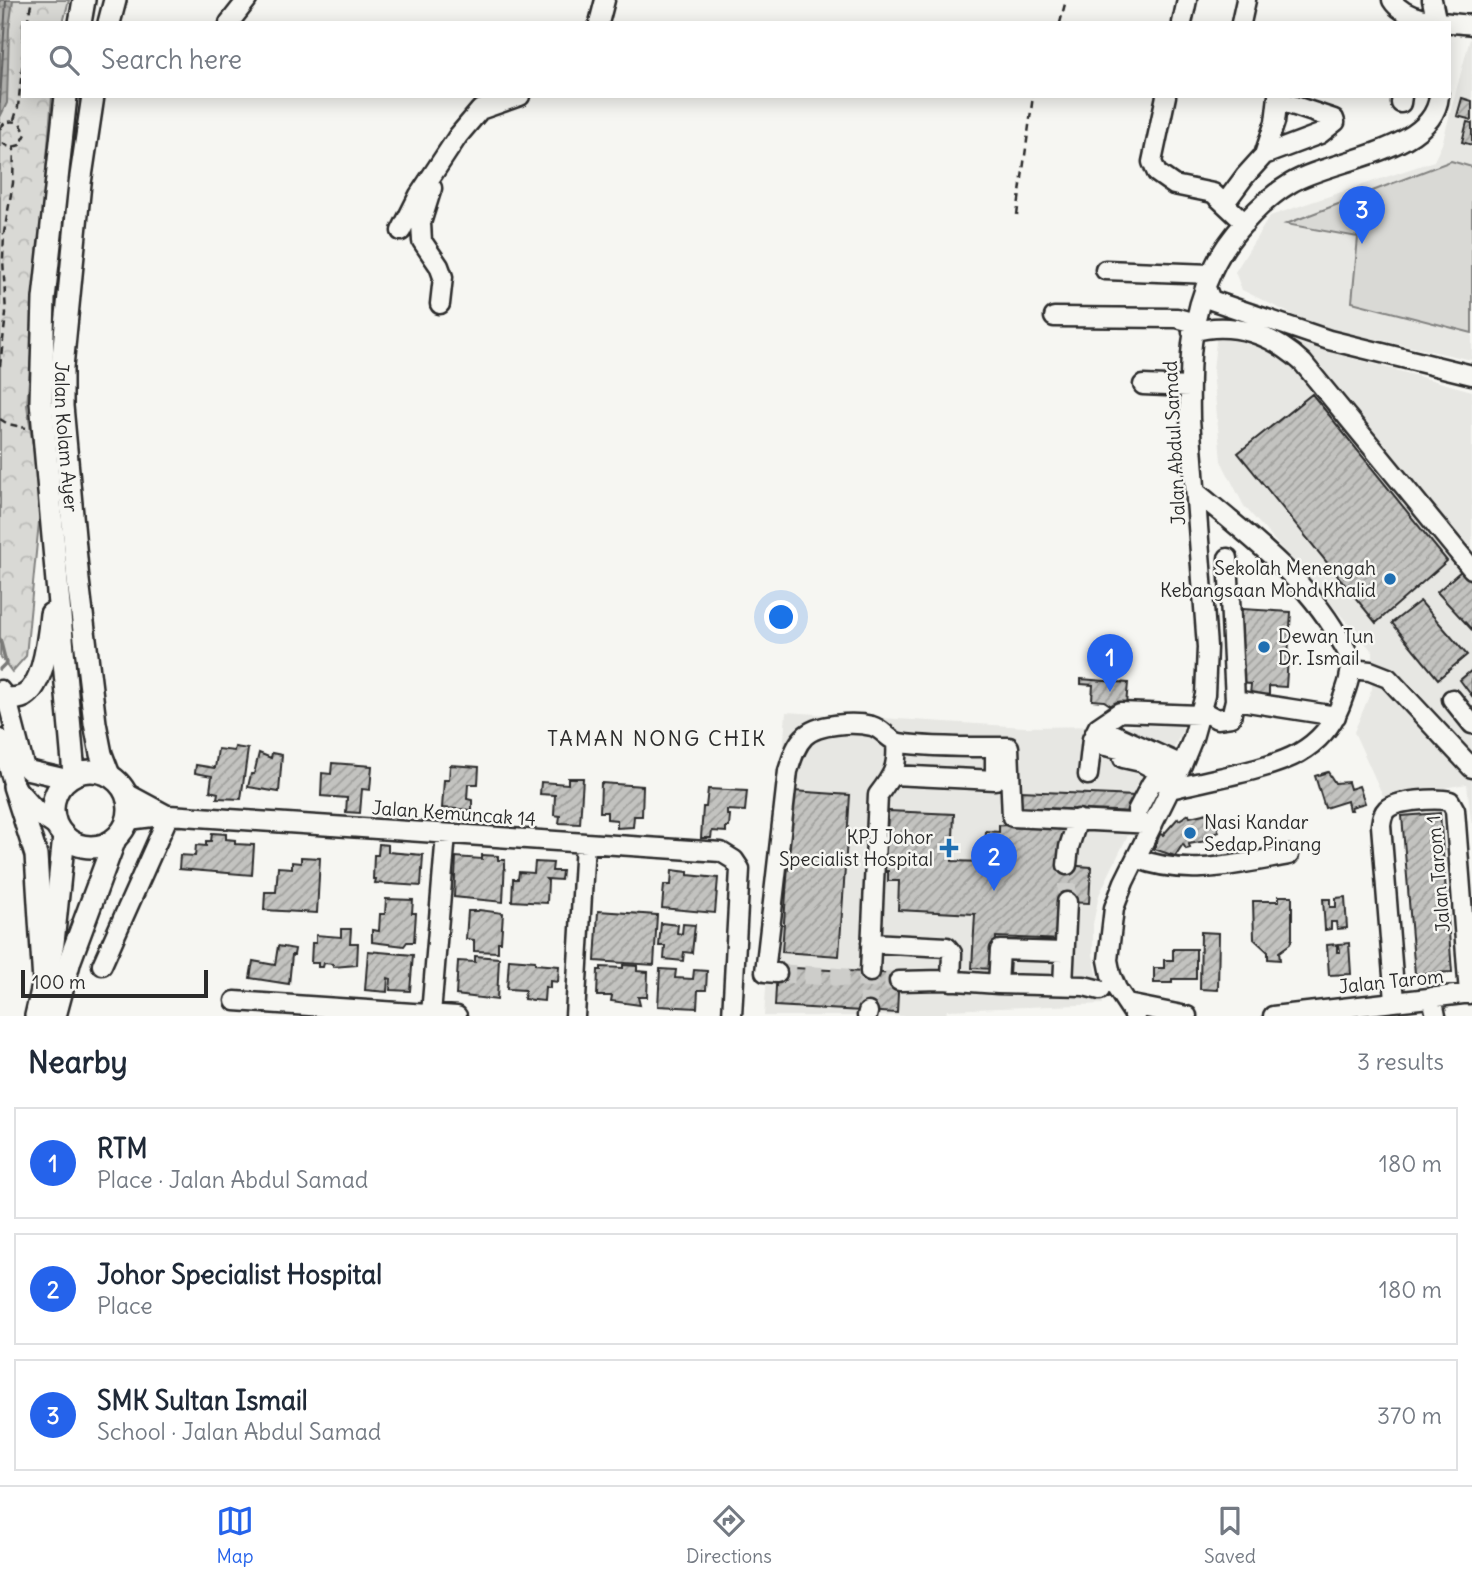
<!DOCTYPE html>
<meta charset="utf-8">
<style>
body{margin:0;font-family:Delius,sans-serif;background:#f6f6f7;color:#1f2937}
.scale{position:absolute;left:21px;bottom:18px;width:187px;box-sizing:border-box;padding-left:7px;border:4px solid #2b2b2b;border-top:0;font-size:19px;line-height:24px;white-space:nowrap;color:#2b2b2b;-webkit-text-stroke:5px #f6f6f2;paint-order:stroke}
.you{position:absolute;left:782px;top:618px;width:24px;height:24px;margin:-18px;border:5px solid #fff;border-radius:50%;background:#1a73e8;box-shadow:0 0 0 10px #1a73e833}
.badge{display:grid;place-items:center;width:46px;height:46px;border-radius:50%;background:#2563eb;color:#fff;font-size:23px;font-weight:700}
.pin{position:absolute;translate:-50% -58px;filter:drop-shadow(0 2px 4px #0008)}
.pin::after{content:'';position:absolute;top:37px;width:24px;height:21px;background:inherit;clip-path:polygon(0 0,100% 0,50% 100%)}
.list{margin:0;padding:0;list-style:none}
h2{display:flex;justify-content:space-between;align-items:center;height:91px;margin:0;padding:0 28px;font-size:30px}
h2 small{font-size:23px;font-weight:400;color:#747a83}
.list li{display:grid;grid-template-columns:46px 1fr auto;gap:21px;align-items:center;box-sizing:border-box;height:112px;margin:0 14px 14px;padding:0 14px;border:2px solid #e0e1e3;border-radius:0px}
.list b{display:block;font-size:26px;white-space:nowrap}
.list p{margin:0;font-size:23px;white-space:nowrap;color:#747a83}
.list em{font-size:23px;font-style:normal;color:#747a83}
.icon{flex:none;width:38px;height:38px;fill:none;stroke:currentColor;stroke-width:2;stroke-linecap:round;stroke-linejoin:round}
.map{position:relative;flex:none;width:1472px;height:1016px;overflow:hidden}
.search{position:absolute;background:#fff;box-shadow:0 4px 18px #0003;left:21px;right:21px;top:21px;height:77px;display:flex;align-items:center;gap:18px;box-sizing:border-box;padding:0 24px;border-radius:0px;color:#747a83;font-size:26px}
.sheet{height:469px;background:#fff}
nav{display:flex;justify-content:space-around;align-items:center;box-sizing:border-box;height:98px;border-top:2px solid #e0e1e3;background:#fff;font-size:19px;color:#747a83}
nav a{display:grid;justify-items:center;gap:4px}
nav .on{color:#2563eb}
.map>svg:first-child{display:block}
</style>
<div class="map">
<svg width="1472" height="1016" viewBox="0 0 1472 1016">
<defs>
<pattern id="forest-crowns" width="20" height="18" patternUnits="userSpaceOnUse" patternTransform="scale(1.75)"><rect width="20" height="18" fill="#d9d9d5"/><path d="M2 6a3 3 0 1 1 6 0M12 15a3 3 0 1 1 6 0" fill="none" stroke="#babab7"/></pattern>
<pattern id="water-waves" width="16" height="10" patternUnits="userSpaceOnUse" patternTransform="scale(1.75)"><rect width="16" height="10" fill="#aeaeab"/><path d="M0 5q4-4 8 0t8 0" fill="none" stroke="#8e8e8b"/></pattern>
<pattern id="building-hatch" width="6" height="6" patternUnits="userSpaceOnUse" patternTransform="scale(1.75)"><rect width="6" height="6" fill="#c3c3c0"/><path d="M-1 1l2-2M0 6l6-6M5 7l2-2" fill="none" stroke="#9f9f9c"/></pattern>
</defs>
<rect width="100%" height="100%" fill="#f6f6f2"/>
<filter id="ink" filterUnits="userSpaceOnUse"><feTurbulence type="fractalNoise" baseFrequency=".0143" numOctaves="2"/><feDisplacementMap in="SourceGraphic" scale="14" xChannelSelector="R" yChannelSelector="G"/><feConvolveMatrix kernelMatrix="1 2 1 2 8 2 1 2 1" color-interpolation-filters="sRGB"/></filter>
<g filter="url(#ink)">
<!-- built -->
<path fill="#e7e7e3" d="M1472,31V360L1315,326L1242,290L1235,272L1270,216L1434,161L1442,144Z
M1218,321L1472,391V829L1467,784L1384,798L1354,732L1372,689L1373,652L1244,506L1221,461L1213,371Z
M786,712L1025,727L1186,725L1138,814L1099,895L1093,924V954L1103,1004L947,1010L946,1016H764Z"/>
<!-- forest -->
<path fill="url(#forest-crowns)" stroke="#828280" stroke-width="2" d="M0,0H69L63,23H23V96H52L27,405L41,501L26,656L12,672L0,656Z"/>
<!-- pitch -->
<path fill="#d9d9d5" stroke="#828280" stroke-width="2" d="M1451,161L1472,167V333L1352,302L1358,237L1286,224Z"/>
<!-- water -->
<path fill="url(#water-waves)" stroke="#7a7a78" stroke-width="2" d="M0,0H13L9,29L7,103L0,117Z"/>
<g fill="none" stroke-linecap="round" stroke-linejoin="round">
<!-- shore -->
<path stroke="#5f5f5e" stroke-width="2" d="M0,102L6,0"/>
<!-- stream -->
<path stroke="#7a7a78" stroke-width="3.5" d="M0,639L6,663L0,669"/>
</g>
<!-- building -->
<path fill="url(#building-hatch)" stroke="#2b2b2b" stroke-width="2" d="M1462,98L1472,101V120L1457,116Z
M1467,122L1472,123V145L1462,142Z
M1312,394L1447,561L1376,623L1238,453Z
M1462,570L1472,581V630L1437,592Z
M1420,601L1467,655L1438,679L1392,623Z
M1242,609L1291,612L1286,687L1269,686V697L1250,696L1251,684L1237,683Z
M1472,670V696L1460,680Z
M1081,679L1128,683L1126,705L1116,704V709L1104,701L1092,700L1093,685L1081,684Z
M235,747L248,749L241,799L217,798L218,793L210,791L212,776L195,773L196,765L215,768L218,749L234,751Z
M259,753L271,758L272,753L282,755L279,792L248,787L251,774H254Z
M332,763L372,766L370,790L362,789L360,813L346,812L347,798L321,796L322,773L331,774Z
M450,765L479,767L478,784H468L467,799L472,800V810L442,808L444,780H449Z
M1328,772L1335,783L1348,782L1350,789L1359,786L1365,803L1351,807L1352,810H1349L1347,801L1325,808L1315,776Z
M568,778H583L580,824L559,823L560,816L554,815L555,795L540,794L541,782L568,784Z
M601,783L643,786L642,816H634L633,827L617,828V820L607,819V812H600Z
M708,789L747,791L745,811L727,810V815H730L729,827H726V832L712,831L711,838H701L703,807H706Z
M793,791L850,795L839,956L782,952Z
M1020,791L1136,796V812L1019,807Z
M888,811L954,814L952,861L984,862L986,831L999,832V825L1068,828L1066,865L1091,867L1089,903L1065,902L1063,940L996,937L994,969L972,968L975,914L898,910L899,881H888V871H883L884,858H880L882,829L887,830Z
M1212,812L1219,832L1204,837L1206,841L1189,844L1190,848L1186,849L1183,844L1175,856L1154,849L1160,834L1163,835L1178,818L1179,820L1189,814L1190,817Z
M1440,813L1452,972L1415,974L1402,816Z
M212,833L226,834V839L235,840V844L254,845L252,875L179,869L180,855L195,856L196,845L206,846V841H211Z
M379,844L388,845V852L423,855L421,886L375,883L376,879H373L374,855H378Z
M482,855L498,856V860H505L503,902L454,897L456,857L482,859Z
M301,857L320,858L317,913L264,910L265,892H276L278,867L292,868V862L301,863Z
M535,862L553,863L552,871H562L561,880L546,879L548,881L547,903L512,901L513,879H518L519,872L534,873Z
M672,870L688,872V875L718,878L715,913L662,908L664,885H671Z
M1279,896H1292V938L1290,944L1279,952L1280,960L1268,959V952L1254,939L1253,901H1279Z
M1345,897L1347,928L1337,929L1336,922H1331V929L1325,930L1323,899H1330V907H1336V898Z
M386,899L413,900L412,913H416L414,942H407L404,946L372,942V930L379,931L380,914H385Z
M479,910L503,913L501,942H498V952L474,951V940L466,939L468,911H478Z
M598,911L657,915L654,965L595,961Z
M661,923L678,925L677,933L682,934L683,924L695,925L692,953L684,952L683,961L664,959L665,946H659Z
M341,929H351L350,943H358L357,965L333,967V964L324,963L323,967H318V963H311L312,943H316V935L341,937Z
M1201,932L1219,933L1218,990L1200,989Z
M1349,943L1351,974L1329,975L1327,945L1337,944V952H1340L1339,944Z
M278,946L295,949L294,955H292L289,984L250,978L253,961L275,965Z
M1173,949H1196V979H1172V983H1154V968H1164V960H1173Z
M368,951L413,955L410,991L390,990L391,979L388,978L387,992L365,990Z
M475,956L499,958L497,1000L456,995L458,961L475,962Z
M509,959L535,961V964L559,966L558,982L550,981V988L545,987L544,1001L524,999L525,990L507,989Z
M623,965L637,966V971L648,972L647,997H638L640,1005L611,1001L612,996H597L598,970H601V967L623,968Z
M777,967L899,974L897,1013L775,1006Z
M660,969L676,970L675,978L693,979L694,970L707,971L706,990H698L697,1008L658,1006Z"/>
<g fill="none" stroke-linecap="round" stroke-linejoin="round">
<!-- minor-tunnel -->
<path stroke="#cdcdca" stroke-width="18" stroke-dasharray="18 9" stroke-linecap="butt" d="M1067,902V865
M777,973L899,981
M868,1012L870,972"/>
<!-- minor casing -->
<g stroke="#2b2b2b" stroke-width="23">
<path id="minor" d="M1392,0C1406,23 1448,22 1472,25
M1432,0L1437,23
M229,23L247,0
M599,23L605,0
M1182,23L1187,0
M1241,23L1246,0
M1166,96L1152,162L1157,173L1174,185L1213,193L1245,223
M1401,103L1402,96
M1264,155L1320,134L1335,122L1334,119L1280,101
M432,188L421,223L422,241L439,266L443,277L440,304
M1225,203L1245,176L1264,155L1275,122L1278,96
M401,231L419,195L458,136L480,110L520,96
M1105,270L1211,274
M1206,288L1211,300L1329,340L1472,375
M1054,317L1177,318L1195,323
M1192,332C1233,320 1273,335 1303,363L1472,569
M1143,385L1189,387
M1351,669L1370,671L1388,678L1472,768
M0,690L7,699L24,765L28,770L67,779
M1452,699L1472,724
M1235,700L1336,716
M1201,710L1217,719L1231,717L1235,700L1228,558
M1098,727L1182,765
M0,739L14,786L43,818L58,828
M1092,743L1137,753
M1123,758L1141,762L1174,780
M893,775L995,780V747
M1088,775L1092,739L1098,727L1120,712L1199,715
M1171,789C1208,779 1267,771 1299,753C1318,742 1332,726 1340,706C1345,692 1353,674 1350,659C1348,651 1342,643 1338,636C1305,578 1247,534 1196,492
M126,793L165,814
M1137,811L1151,784L1166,776
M128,820L169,815L721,852L734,860L740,869L732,1016
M1136,858C1186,878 1238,864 1289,855
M1067,865L1069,847L1078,819
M871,943L947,947L952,953L951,981
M1064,952L1000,950L998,984L1084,986L1100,990
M102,965L169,815
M870,972L878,795C893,775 898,768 896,742
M777,973L765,972L788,771C792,759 795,746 804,737C817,723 855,722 872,726C883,729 889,741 900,743C931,748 977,747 1009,747L1012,817L1153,824
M899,981L943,980L998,984
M1063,985L1067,902
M1432,997L1436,1016
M235,1001L457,1016
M1395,1001L1381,825C1382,819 1382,814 1387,809C1397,800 1437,798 1450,801L1455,810L1469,994
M1127,1004L1187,1016
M431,1014L446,834
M575,1016L585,843
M867,1016L868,1012
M1135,1016L1117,989L1111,975L1108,960L1114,908L1124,882L1182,765L1193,738L1205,695L1207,647L1190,419C1189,365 1189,319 1213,269C1227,238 1262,200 1291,183C1331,159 1434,152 1439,96
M1273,1016L1472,993"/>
</g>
<!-- major casing -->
<g stroke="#2b2b2b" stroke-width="26">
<g id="major">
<path d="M80,23L84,0"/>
<path d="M109,23L115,0"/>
<path d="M66,96L44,299L41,401L74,774"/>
<path id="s1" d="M93,96L80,183L62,367V406L78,580L95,723L101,754L109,775"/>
<path d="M7,699C13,699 18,699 24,696C44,685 49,635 51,614"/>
<circle cx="91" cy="809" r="38"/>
<path d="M14,786L36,855L44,983"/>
<path d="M36,1016L53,943L64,836"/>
<path d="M55,1016L70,960L115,839"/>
</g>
</g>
<!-- path -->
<path stroke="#2b2b2b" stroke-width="2.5" stroke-dasharray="7 5" stroke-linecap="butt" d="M27,23L32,0
M1060,23L1066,0
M14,120L18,107L23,60
M0,129C4,121 11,120 20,123L26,134L20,145C11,148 5,148 0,139
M1017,215L1033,96
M0,366L6,314L3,259L4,233L13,183L14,147
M0,419L8,424L26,428"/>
<!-- minor -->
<use href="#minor" stroke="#f6f6f2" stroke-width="18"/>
<!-- major -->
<use href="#major" stroke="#f6f6f2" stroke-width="21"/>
</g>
</g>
<!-- markers -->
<g fill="#1f6fb2" stroke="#f6f6f2" stroke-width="2.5">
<circle cx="1390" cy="579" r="7"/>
<circle cx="1264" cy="647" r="7"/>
<circle cx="1190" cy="833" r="7"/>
<path d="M945.5 837.5h7v7h7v7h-7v7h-7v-7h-7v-7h7z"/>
</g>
<g text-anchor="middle" stroke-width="5" stroke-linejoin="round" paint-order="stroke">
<!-- street labels -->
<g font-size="19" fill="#2b2b2b" stroke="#f6f6f2">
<text dy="7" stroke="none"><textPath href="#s1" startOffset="343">Jalan Kolam Ayer</textPath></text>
<text transform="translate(1174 443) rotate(-93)" y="7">Jalan Abdul Samad</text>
<text transform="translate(454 813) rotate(4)" y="7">Jalan Kemuncak 14</text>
<text transform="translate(1438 874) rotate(-95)" y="7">Jalan Tarom 1</text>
<text transform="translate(1391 981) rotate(-6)" y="7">Jalan Tarom</text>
</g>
<!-- poi labels -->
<g font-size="19" fill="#2b2b2b" stroke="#f6f6f2" text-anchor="end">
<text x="1376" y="575">Sekolah Menengah<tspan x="1376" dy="22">Kebangsaan Mohd Khalid</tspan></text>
<text x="1278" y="643" text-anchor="start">Dewan Tun<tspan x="1278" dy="22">Dr. Ismail</tspan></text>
<text x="1204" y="829" text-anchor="start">Nasi Kandar<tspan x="1204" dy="22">Sedap Pinang</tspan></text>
<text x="933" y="844">KPJ Johor<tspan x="933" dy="22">Specialist Hospital</tspan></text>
</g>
<!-- neighbourhood labels -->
<g font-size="21" letter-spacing="2" fill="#2b2b2b" stroke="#f6f6f2">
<text x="657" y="746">TAMAN NONG CHIK</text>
</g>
</g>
</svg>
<div class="scale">100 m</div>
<div class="you"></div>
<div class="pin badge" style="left:1110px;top:692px">1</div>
<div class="pin badge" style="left:994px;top:891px">2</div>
<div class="pin badge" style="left:1362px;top:244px">3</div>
<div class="search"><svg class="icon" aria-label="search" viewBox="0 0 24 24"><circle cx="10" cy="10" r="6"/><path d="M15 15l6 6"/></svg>Search here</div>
</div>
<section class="sheet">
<h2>Nearby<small>3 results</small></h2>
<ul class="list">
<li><span class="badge">1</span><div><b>RTM</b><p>Place · Jalan Abdul Samad</p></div><em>180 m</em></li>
<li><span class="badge">2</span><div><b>Johor Specialist Hospital</b><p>Place</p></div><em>180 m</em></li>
<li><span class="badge">3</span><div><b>SMK Sultan Ismail</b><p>School · Jalan Abdul Samad</p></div><em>370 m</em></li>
</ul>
</section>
<nav>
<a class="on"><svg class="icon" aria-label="map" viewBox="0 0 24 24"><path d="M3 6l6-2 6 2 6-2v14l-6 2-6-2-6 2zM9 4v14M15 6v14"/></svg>Map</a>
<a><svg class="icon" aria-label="directions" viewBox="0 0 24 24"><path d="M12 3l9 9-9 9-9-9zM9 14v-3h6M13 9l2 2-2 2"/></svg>Directions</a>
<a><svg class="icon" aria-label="saved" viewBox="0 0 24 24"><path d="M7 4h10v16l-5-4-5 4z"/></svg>Saved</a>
</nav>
